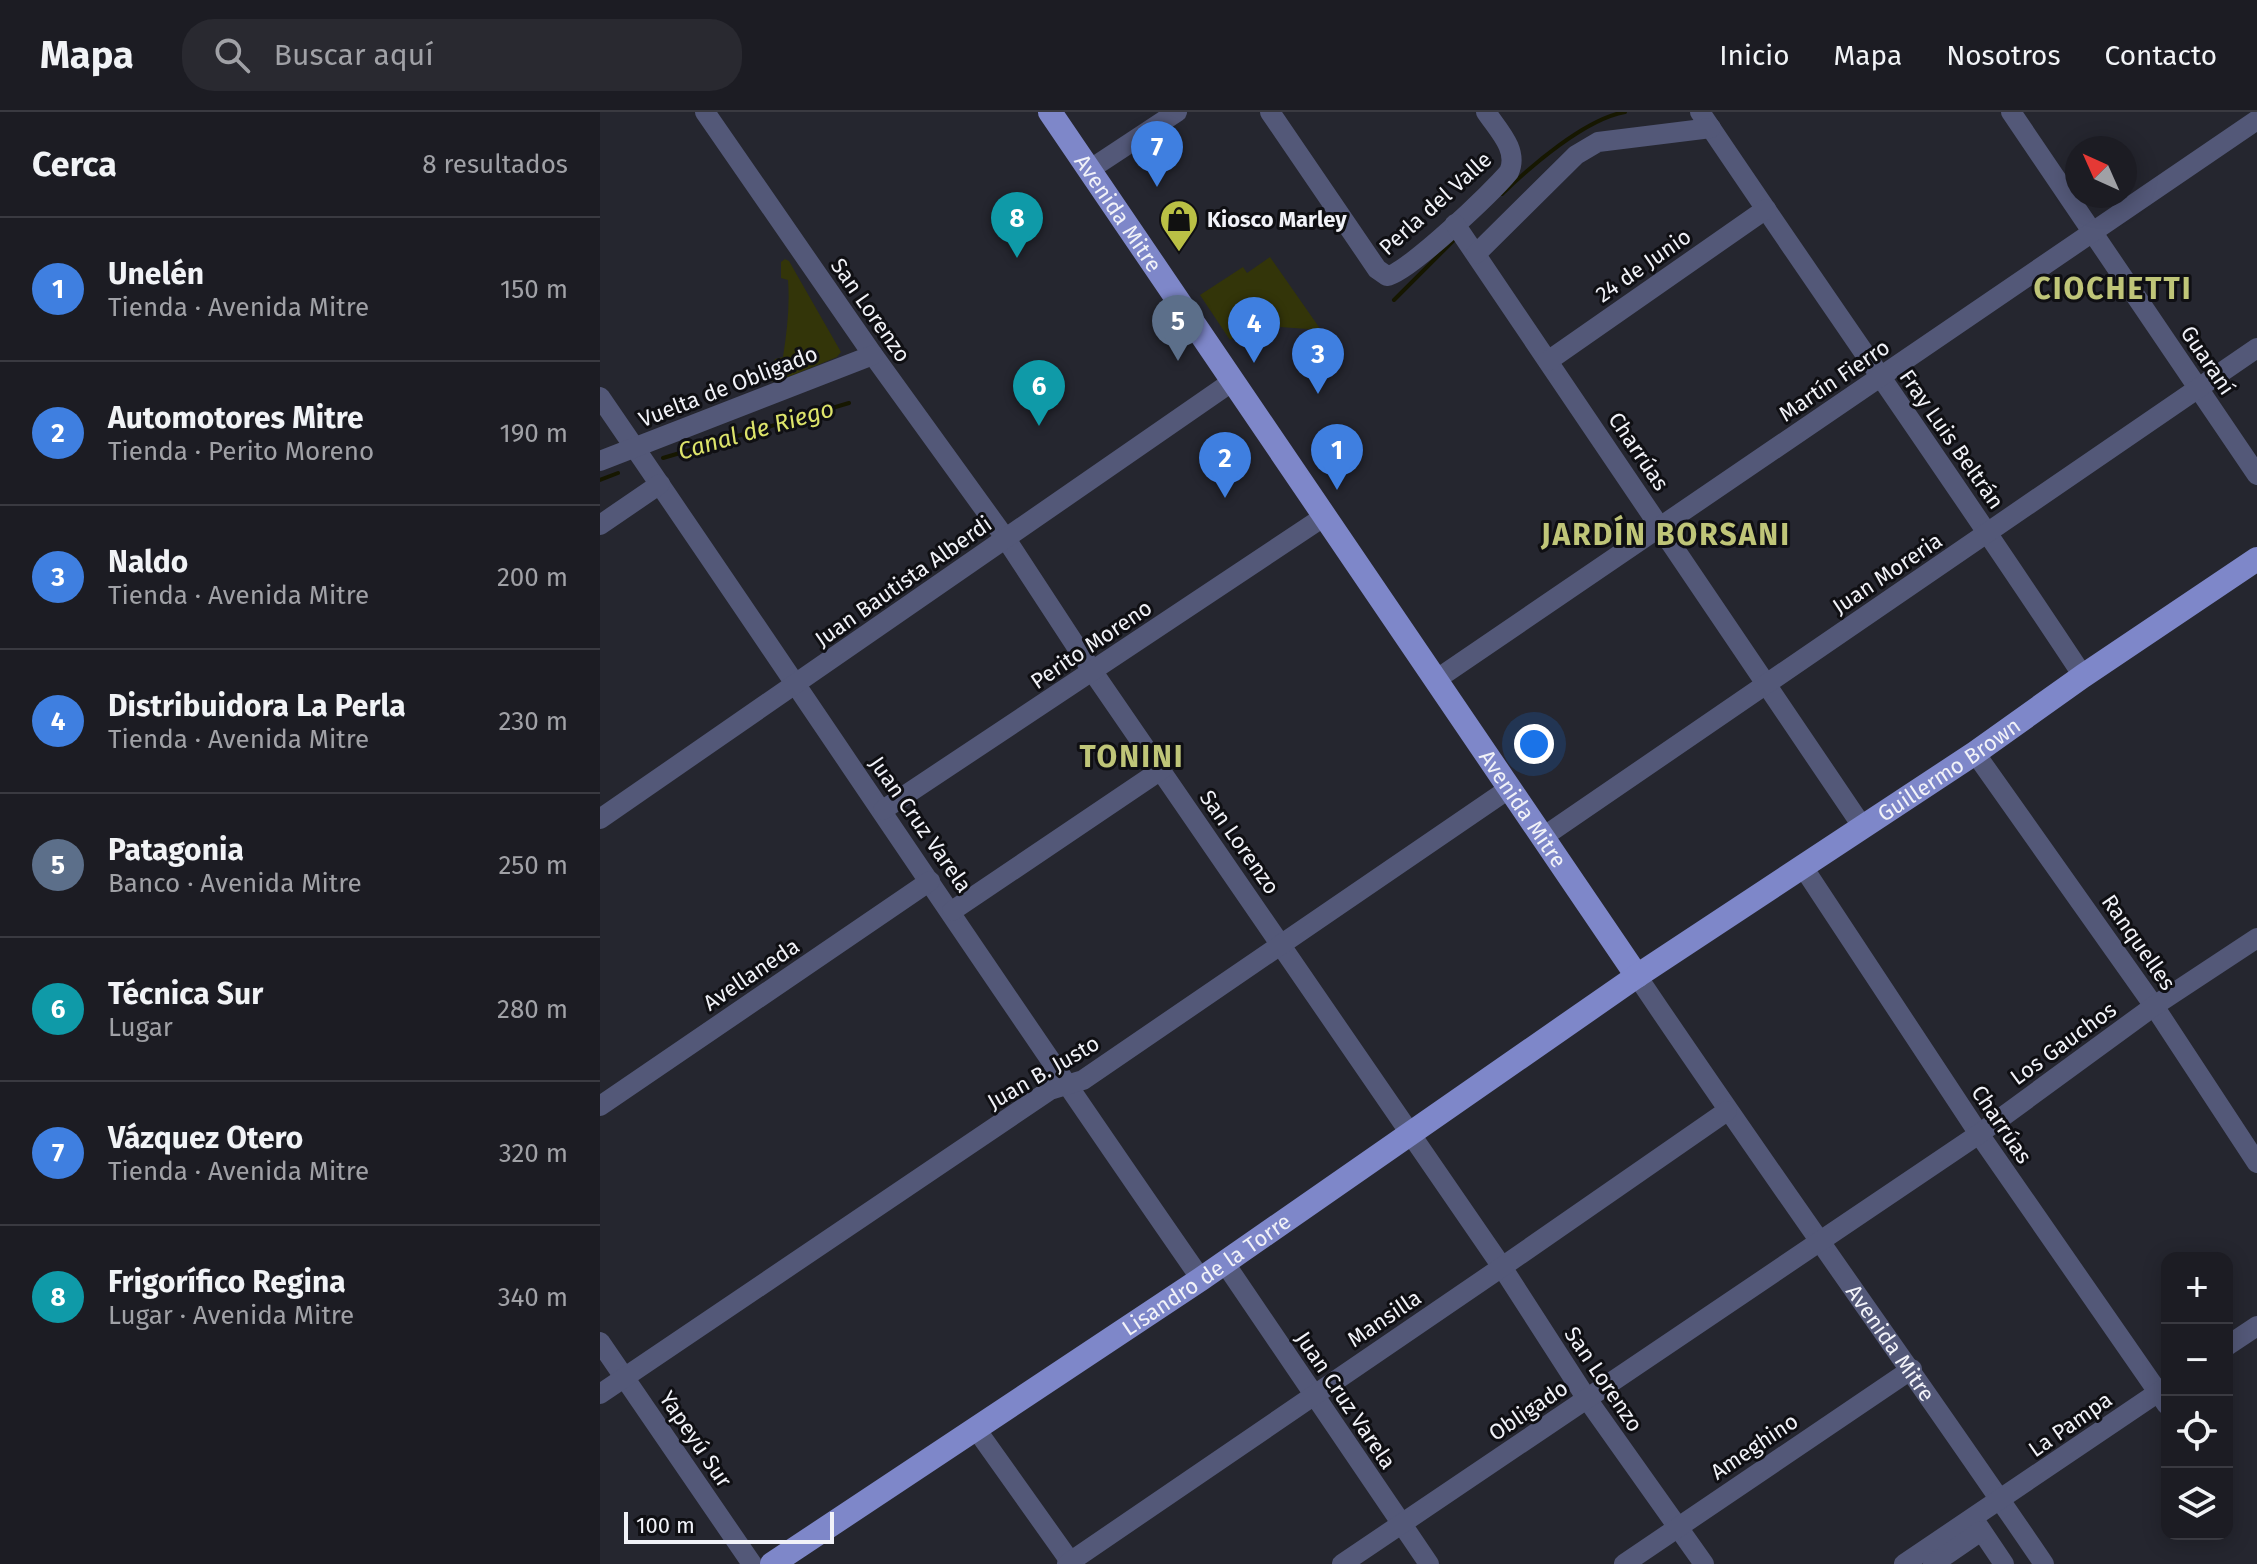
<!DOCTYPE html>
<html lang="es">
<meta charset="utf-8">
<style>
body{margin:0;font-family:"Fira Sans",sans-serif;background:#292930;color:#f1f3f6}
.controls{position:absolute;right:24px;bottom:24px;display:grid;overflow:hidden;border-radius:16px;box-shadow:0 4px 20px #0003}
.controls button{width:72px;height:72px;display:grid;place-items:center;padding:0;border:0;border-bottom:2px solid #3a3a41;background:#1c1c23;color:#f1f3f6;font:40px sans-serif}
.compass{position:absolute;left:1465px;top:24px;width:72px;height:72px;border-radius:50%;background:#1c1c23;box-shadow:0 4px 20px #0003;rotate:315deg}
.scale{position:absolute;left:24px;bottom:20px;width:210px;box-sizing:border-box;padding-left:8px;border:4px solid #f1f2f8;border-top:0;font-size:22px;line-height:28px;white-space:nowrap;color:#f1f2f8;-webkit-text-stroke:6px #0f0f13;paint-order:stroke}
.you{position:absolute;left:934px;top:632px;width:28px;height:28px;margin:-20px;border:6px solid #fff;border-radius:50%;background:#1a73e8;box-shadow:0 0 0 12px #1a73e833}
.badge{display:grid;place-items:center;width:52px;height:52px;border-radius:50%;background:#bac045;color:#fff;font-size:26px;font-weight:700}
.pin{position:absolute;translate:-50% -66px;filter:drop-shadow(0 2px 4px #0008)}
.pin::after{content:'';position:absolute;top:42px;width:28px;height:24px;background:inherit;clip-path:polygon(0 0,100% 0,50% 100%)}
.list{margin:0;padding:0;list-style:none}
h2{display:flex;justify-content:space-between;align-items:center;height:104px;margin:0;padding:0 32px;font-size:34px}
h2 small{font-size:26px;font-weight:400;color:#a0a1a6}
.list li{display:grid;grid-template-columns:52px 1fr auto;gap:24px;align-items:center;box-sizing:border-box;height:144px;padding:0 32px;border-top:2px solid #3a3a41}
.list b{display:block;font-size:30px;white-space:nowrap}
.list p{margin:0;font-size:26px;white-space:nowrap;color:#a0a1a6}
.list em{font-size:26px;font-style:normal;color:#a0a1a6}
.icon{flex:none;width:44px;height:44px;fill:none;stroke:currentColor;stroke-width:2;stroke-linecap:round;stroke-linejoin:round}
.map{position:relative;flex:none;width:1657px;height:1452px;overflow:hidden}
header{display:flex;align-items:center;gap:48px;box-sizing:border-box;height:112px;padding:0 40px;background:#1c1c23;border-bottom:2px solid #3a3a41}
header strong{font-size:38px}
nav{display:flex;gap:44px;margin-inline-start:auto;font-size:28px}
.search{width:560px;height:72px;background:#292930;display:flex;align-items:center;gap:20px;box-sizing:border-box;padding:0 28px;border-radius:32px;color:#a0a1a6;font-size:30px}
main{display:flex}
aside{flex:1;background:#1c1c23}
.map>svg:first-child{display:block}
</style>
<header>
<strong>Mapa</strong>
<div class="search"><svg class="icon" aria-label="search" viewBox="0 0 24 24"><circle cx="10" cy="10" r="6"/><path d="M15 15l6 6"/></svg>Buscar aquí</div>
<nav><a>Inicio</a><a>Mapa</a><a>Nosotros</a><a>Contacto</a></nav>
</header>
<main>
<aside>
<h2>Cerca<small>8 resultados</small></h2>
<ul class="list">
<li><span class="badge" style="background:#3f7fe0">1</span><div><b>Unelén</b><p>Tienda · Avenida Mitre</p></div><em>150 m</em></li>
<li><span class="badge" style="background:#3f7fe0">2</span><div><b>Automotores Mitre</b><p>Tienda · Perito Moreno</p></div><em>190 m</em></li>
<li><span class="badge" style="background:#3f7fe0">3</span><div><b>Naldo</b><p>Tienda · Avenida Mitre</p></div><em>200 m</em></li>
<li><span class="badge" style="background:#3f7fe0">4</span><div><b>Distribuidora La Perla</b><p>Tienda · Avenida Mitre</p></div><em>230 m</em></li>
<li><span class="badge" style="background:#5c6f8a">5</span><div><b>Patagonia</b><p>Banco · Avenida Mitre</p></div><em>250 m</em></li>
<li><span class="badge" style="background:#0f9aa8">6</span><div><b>Técnica Sur</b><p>Lugar</p></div><em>280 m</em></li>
<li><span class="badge" style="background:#3f7fe0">7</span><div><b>Vázquez Otero</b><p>Tienda · Avenida Mitre</p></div><em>320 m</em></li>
<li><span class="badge" style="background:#0f9aa8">8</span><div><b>Frigorífico Regina</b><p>Lugar · Avenida Mitre</p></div><em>340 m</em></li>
</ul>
</aside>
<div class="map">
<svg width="1657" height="1452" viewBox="0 0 1657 1452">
<rect width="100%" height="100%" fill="#25262f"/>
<!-- green -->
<path fill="#333509" d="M670,145L721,218L653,213L630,228L600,183L643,155L647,161Z
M185,147L189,149L241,240L237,245L176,270L171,269L168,266L175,247L183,245C187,219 190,194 188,168L181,166V150Z"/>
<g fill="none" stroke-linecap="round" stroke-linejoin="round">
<!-- stream -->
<path stroke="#161700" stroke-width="4" d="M902,82C931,54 985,7 1025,0
M794,188L855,127
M63,346L249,291
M0,368L18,361"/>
<!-- minor -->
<g stroke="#535878" stroke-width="20">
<path d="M105,0L273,243L406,427L493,560L902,1155L987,1287L1104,1452"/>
<path d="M670,0L777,157L787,164C807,162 894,78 909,60C919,38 898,18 886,0"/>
<path d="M1100,0C1227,189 1358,374 1483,564"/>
<path d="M1411,0L1657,363"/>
<path d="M489,58L577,0"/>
<path d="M855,112L1262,714"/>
<path d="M876,142L976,43L998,30L1111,16"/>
<path d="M948,249L1166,97"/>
<path d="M0,285C201,578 398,875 601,1167"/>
<path d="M0,349L273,243"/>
<path d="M0,413L60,372"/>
<path d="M837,567L1657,8"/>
<path d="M1375,641L1554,894L1657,1051"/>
<path d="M283,698L725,404"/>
<path d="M0,707L633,269"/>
<path d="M943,725L1657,236"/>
<path d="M1203,755L1379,1022L1567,1293"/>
<path d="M352,799L561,658"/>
<path id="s1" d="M1037,864C1170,1062 1310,1255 1444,1452"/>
<path d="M0,994L330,769"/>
<path d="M624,1150L829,1452"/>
<path d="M0,1230L152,1452"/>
<path d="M1627,1234L1657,1214"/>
<path d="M0,1282L450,978L483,968L910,676"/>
<path d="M376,1317L472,1452"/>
<path d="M1375,1409L1404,1452"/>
<path d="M467,1452L902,1155L1127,999"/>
<path d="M742,1452L1379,1022L1554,894L1657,826"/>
<path d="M1024,1452L1312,1257"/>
<path d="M1304,1452L1566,1275"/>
<path d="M1333,1452L1381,1419"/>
</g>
<!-- major -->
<g stroke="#7e87c9" stroke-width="24">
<path id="s2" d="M450,0L1037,864"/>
<path id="s3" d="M172,1452L601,1167L1037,864L1375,641L1483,564L1657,447"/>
</g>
</g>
<!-- icons -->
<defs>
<g id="shop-pin" transform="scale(2)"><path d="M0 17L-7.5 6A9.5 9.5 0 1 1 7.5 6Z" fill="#bac045" stroke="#0f0f13"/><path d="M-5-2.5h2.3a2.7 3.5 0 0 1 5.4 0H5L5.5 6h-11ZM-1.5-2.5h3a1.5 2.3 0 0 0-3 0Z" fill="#111"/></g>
</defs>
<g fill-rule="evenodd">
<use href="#shop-pin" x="579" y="107"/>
</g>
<g text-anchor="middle" stroke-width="6" stroke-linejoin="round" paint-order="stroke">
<!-- street labels -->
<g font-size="22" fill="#f1f2f8" stroke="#0f0f13">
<text transform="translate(835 91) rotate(-42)" y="8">Perla del Valle</text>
<text dy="8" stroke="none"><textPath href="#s2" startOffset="122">Avenida Mitre</textPath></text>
<text transform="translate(1043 153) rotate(-35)" y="8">24 de Junio</text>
<text transform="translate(271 198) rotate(55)" y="8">San Lorenzo</text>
<text transform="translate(1608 248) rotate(56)" y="8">Guaraní</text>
<text transform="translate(1234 268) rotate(-34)" y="8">Martín Fierro</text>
<text transform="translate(128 274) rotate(-21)" y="8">Vuelta de Obligado</text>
<text transform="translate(1352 327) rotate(55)" y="8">Fray Luis Beltrán</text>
<text transform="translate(1039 339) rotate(56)" y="8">Charrúas</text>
<text transform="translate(1287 461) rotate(-34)" y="8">Juan Moreria</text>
<text transform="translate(303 469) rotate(-35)" y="8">Juan Bautista Alberdi</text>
<text transform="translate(491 532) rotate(-34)" y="8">Perito Moreno</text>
<text dy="8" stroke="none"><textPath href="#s3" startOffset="1420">Guillermo Brown</textPath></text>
<text dy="8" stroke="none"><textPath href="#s2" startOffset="842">Avenida Mitre</textPath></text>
<text transform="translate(321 712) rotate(55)" y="8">Juan Cruz Varela</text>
<text transform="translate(640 730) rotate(55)" y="8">San Lorenzo</text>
<text transform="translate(1539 830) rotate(55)" y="8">Ranquelles</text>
<text transform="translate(151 862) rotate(-34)" y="8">Avellaneda</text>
<text transform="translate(1463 931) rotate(-36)" y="8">Los Gauchos</text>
<text transform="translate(443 960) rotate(-30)" y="8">Juan B. Justo</text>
<text transform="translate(1402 1012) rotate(56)" y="8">Charrúas</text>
<text dy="8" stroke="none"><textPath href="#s3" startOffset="522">Lisandro de la Torre</textPath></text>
<text transform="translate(784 1206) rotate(-34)" y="8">Mansilla</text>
<text dy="8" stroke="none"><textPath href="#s1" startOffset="446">Avenida Mitre</textPath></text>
<text transform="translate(1004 1267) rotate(56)" y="8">San Lorenzo</text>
<text transform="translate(746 1288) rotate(56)" y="8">Juan Cruz Varela</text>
<text transform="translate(928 1298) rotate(-34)" y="8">Obligado</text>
<text transform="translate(1470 1312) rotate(-35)" y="8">La Pampa</text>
<text transform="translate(96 1327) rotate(56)" y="8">Yapeyú Sur</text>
<text transform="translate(1154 1334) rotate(-34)" y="8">Ameghino</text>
</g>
<!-- poi labels -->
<g font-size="22" font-weight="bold" fill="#f1f2f8" stroke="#0f0f13" text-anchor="start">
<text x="607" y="115">Kiosco Marley</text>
</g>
<!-- water labels -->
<g font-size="24" font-style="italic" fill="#dde46a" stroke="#0f0f13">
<text transform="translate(156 318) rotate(-16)" y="8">Canal de Riego</text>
</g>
<!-- district labels -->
<g font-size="30" font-weight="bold" letter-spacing="2" fill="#bfc578" stroke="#0f0f13">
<text x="1513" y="187">CIOCHETTI</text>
<text x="1066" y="433">JARDÍN BORSANI</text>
<text x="532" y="655">TONINI</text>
</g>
</g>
</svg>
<div class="controls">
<button>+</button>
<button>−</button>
<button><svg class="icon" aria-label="locate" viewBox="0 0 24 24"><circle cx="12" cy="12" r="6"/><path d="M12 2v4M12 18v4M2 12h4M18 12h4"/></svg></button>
<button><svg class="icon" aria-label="layers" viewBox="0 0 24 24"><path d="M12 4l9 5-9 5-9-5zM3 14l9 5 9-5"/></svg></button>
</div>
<svg class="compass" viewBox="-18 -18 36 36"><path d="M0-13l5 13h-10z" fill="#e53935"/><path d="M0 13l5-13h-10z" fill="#a0a1a6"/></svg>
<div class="scale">100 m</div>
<div class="you"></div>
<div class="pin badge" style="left:737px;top:378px;background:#3f7fe0">1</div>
<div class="pin badge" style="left:625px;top:386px;background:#3f7fe0">2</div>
<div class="pin badge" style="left:718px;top:282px;background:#3f7fe0">3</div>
<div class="pin badge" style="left:654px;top:251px;background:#3f7fe0">4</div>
<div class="pin badge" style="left:578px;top:249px;background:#5c6f8a">5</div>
<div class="pin badge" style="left:439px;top:314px;background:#0f9aa8">6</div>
<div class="pin badge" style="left:557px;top:75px;background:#3f7fe0">7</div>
<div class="pin badge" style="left:417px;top:146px;background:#0f9aa8">8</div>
</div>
</main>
